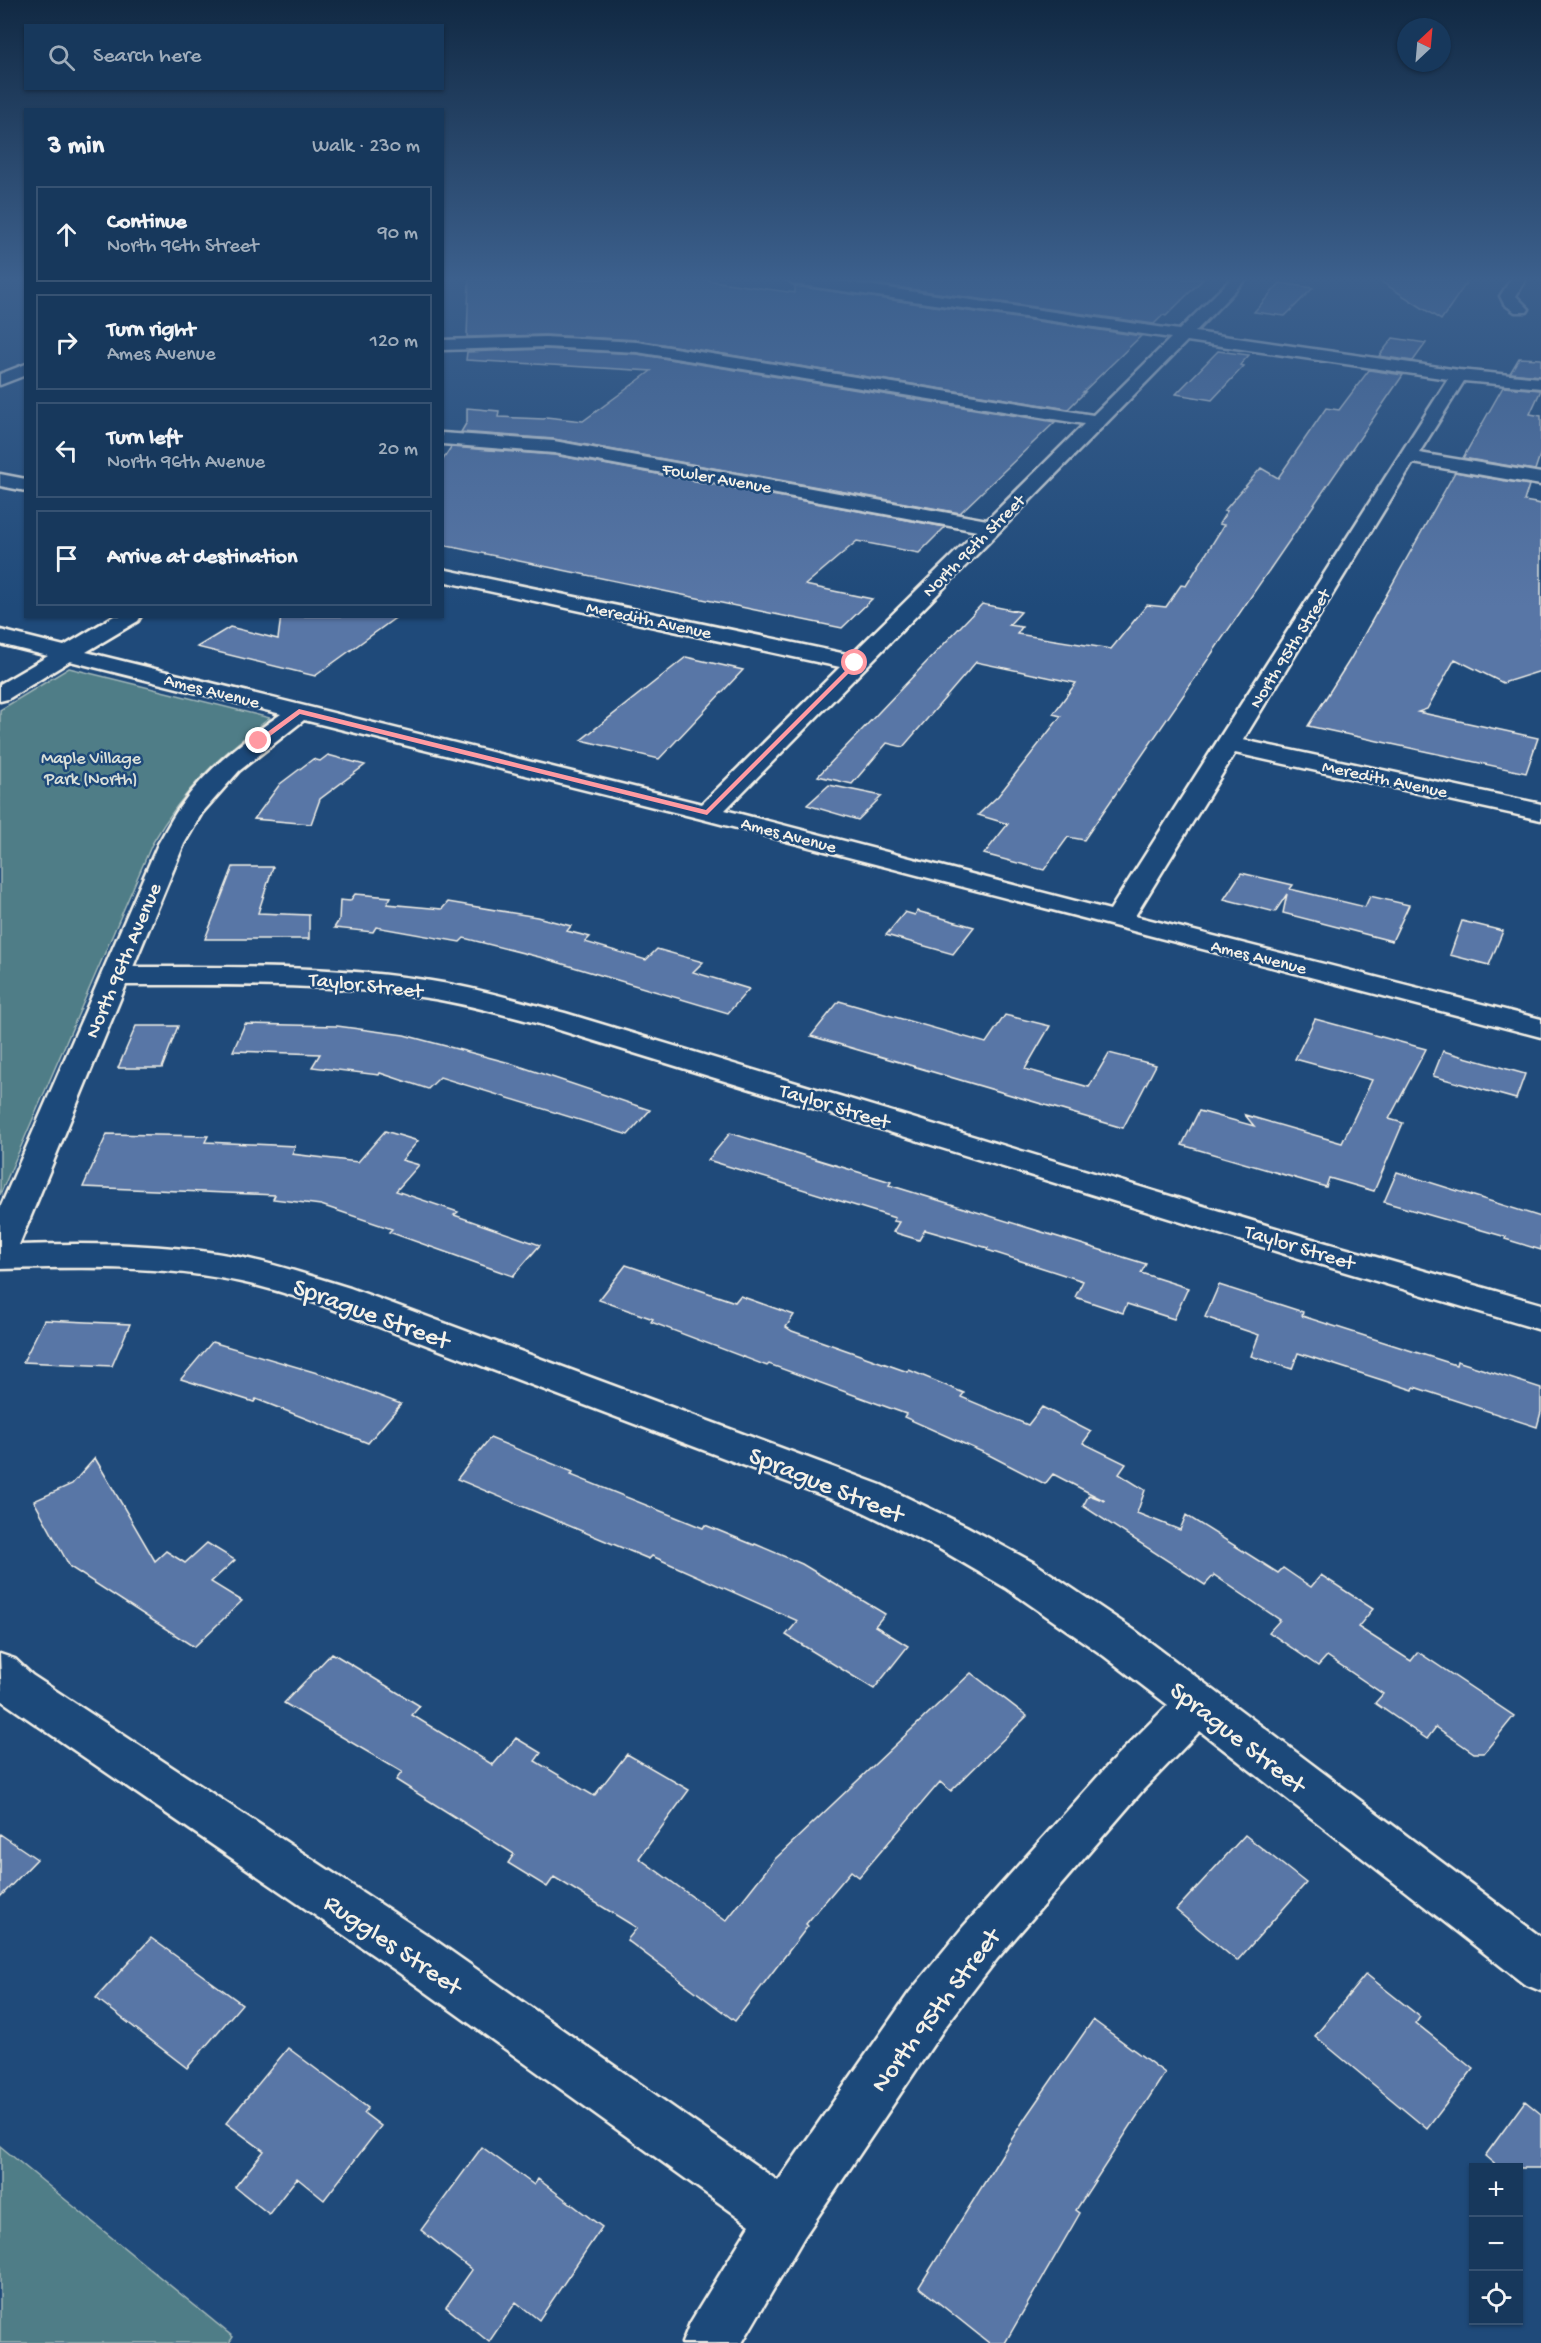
<!DOCTYPE html>
<meta charset="utf-8">
<style>
body{margin:0;font-family:"Gochi Hand",sans-serif;background:#203f62;color:#f1f3f6}
.controls{position:absolute;right:18px;bottom:18px;display:grid;overflow:hidden;border-radius:0px;box-shadow:0 2px 4px #0004}
.controls button{width:54px;height:54px;display:grid;place-items:center;padding:0;border:0;border-bottom:2px solid #365272;background:#17385c;color:#f1f3f6;font:30px sans-serif}
.compass{position:absolute;left:1397px;top:18px;width:54px;height:54px;border-radius:50%;background:#17385c;box-shadow:0 2px 4px #0004;rotate:26deg}
.stop{position:absolute;width:18px;height:18px;margin:-14px;border:4px solid #ff9aa2;border-radius:50%;background:#fff}
.stop.end{background:#ff9aa2;border-color:#fff;box-shadow:0 2px 6px #0008}
.list{margin:0;padding:0;list-style:none}
h2{display:flex;justify-content:space-between;align-items:center;height:78px;margin:0;padding:0 24px;font-size:26px}
h2 small{font-size:20px;font-weight:400;color:#9eacbb}
.list li{display:grid;grid-template-columns:39px 1fr auto;gap:18px;align-items:center;box-sizing:border-box;height:96px;margin:0 12px 12px;padding:0 12px;border:2px solid #365272;border-radius:0px}
.list b{display:block;font-size:22px;white-space:nowrap}
.list p{margin:0;font-size:20px;white-space:nowrap;color:#9eacbb}
.list em{font-size:20px;font-style:normal;color:#9eacbb}
.icon{flex:none;width:33px;height:33px;fill:none;stroke:currentColor;stroke-width:2;stroke-linecap:round;stroke-linejoin:round}
.map{position:relative;flex:none;width:1541px;height:2343px;overflow:hidden}
.search{position:absolute;background:#17385c;box-shadow:0 2px 4px #0004;left:24px;top:24px;width:420px;height:66px;display:flex;align-items:center;gap:15px;box-sizing:border-box;padding:0 21px;border-radius:0px;color:#9eacbb;font-size:22px}
.panel{position:absolute;background:#17385c;box-shadow:0 2px 4px #0004;left:24px;top:108px;width:420px;height:510px;border-radius:0px}
.map>svg:first-child{display:block}
</style>
<div class="map">
<svg width="1541" height="2343" viewBox="0 0 1541 2343">
<rect width="100%" height="100%" fill="#1f4a7a"/>
<filter id="ink" filterUnits="userSpaceOnUse"><feTurbulence type="fractalNoise" baseFrequency=".0167" numOctaves="2"/><feDisplacementMap in="SourceGraphic" scale="12" xChannelSelector="R" yChannelSelector="G"/><feConvolveMatrix kernelMatrix="1 2 1 2 8 2 1 2 1" color-interpolation-filters="sRGB"/></filter>
<g filter="url(#ink)">
<!-- green -->
<path fill="#4f7d87" stroke="#a2b7b8" stroke-width="1.5" d="M69,668L270,718C218,757 185,787 152,844L0,1195V710Z
M0,2146L233,2337L229,2343H0Z"/>
<!-- building -->
<path fill="#5876a6" stroke="#f4f1e8" stroke-width="1.5" d="M469,279H699L795,293V286L1141,336L1083,392H1085L1068,409L637,340L545,335L467,337Z
M840,279H1203L1166,316L1163,315L1154,324Z
M1377,279H1469L1441,320Z
M1280,283L1313,288L1285,316L1254,312Z
M1393,338L1426,343L1413,361L1379,356Z
M545,349L637,354L1055,422L960,513L554,439L461,432L467,422V408L499,411L498,417L544,419L546,417L583,421L651,371L466,360L467,352Z
M1218,351L1249,355L1240,365L1244,366L1212,400L1176,394Z
M1519,358L1541,359V376L1510,373Z
M1369,370L1403,375L1084,840L1068,837L1044,870L984,854L1008,824L978,815L998,796L1061,716L1053,714L1076,683L976,662L903,747L887,743L852,784L818,776L982,604L1021,612L1009,625L1022,627L1017,634L1111,649L1147,605L1166,607L1181,585L1186,586L1224,525L1219,524L1227,511H1224L1261,468L1278,478L1326,408L1339,410Z
M1503,387L1541,390L1530,414L1541,416V452L1535,470L1463,458Z
M451,447L554,455L945,527L919,553L857,541L805,585L872,599L842,628L442,545V461Z
M1455,472L1529,485L1524,501L1541,504V671L1503,683L1455,659L1427,709L1418,712L1538,738L1526,773L1308,726L1351,658Z
M281,616H398L315,676L197,647L230,627L278,639Z
M686,657L743,670L659,759L581,740Z
M328,755L365,765L320,799L311,824L254,819L280,784L313,759L320,761Z
M829,785L882,796L858,820L807,805Z
M233,867H273L258,913L309,915V939H205Z
M1241,873L1293,885L1290,889L1365,907L1370,896L1409,905L1392,941L1283,913L1287,894L1275,912L1224,899Z
M355,894L391,897L387,904L442,909L448,902L537,917L571,926L567,931L590,937L585,942L646,960L657,949L703,962L693,972L749,989L728,1013L543,958L464,938L460,942L376,927L373,932L334,928L339,920L340,900L350,901Z
M917,911L974,927L953,954L886,935L905,912L915,915Z
M1462,921L1503,931L1489,965L1450,955Z
M839,1001L986,1043L1005,1015L1050,1026L1025,1069L1089,1087L1109,1053L1156,1065L1123,1128L811,1036Z
M1315,1019L1426,1049L1389,1119L1403,1123L1374,1191L1329,1178L1326,1187L1182,1145L1199,1111L1254,1126L1245,1115L1342,1143L1372,1080L1295,1059Z
M245,1024L337,1026L404,1035L510,1063L650,1110L628,1135L440,1077L428,1089L380,1073L379,1075L312,1067L320,1054L233,1051Z
M136,1026H178L162,1068H118Z
M1443,1051L1525,1074L1516,1099L1433,1076Z
M385,1131L418,1141L402,1160L419,1165L396,1191L458,1212L454,1215L540,1245L513,1276L389,1232L392,1229L321,1205L273,1199L275,1195L83,1187L107,1134L208,1136L205,1142L295,1146L292,1154L358,1162Z
M730,1133L891,1182L889,1185L1146,1264L1141,1273L1188,1288L1174,1319L1127,1304L1123,1313L1075,1297L1083,1281L987,1250L988,1248L925,1230L919,1240L893,1232L899,1222L893,1221L895,1218L708,1160Z
M1397,1172L1541,1217V1250L1505,1239L1506,1237L1384,1202Z
M626,1265L735,1302L740,1296L794,1315L786,1327L792,1331L908,1372L909,1370L964,1393L961,1397L1028,1425L1042,1407L1091,1432L1083,1443L1126,1464L1119,1474L1145,1490L1137,1513L1180,1530L1186,1515L1278,1573L1283,1568L1311,1587L1321,1575L1373,1609L1358,1627L1411,1661L1418,1652L1514,1716L1484,1753H1474L1436,1727L1427,1739L1375,1703L1383,1694L1327,1656L1318,1666L1269,1632L1280,1620L1214,1575L1205,1585L1083,1506L1089,1495L1105,1501L1053,1474L1045,1484L989,1455L904,1417L906,1414L769,1364L767,1366L651,1322L653,1319L599,1300Z
M1219,1285L1303,1312L1302,1316L1456,1365L1457,1361L1541,1388V1412L1537,1427L1414,1387L1413,1390L1298,1353L1292,1369L1251,1356L1259,1335L1205,1317Z
M44,1320L130,1324L112,1366L23,1362Z
M212,1342L324,1375L401,1404L368,1443L256,1399L254,1402L181,1379Z
M490,1438L573,1472L571,1475L703,1528L705,1525L754,1545L755,1544L802,1564L885,1614L875,1626L908,1646L874,1689L786,1635L798,1621L652,1556L649,1559L457,1479Z
M95,1458L155,1561L166,1551L185,1563L207,1543L235,1560L211,1582L242,1601L194,1647L70,1567L34,1501L72,1484Z
M332,1653L420,1706L412,1715L493,1765L516,1738L541,1753L535,1761L594,1796L627,1754L689,1790L639,1858L726,1921L775,1859L971,1673L1027,1716L951,1791L940,1782L859,1877L851,1871L806,1924L808,1926L735,2021L627,1940L637,1928L554,1877L547,1887L508,1863L514,1854L396,1780L402,1772L284,1703Z
M0,1834L37,1859L0,1897Z
M1245,1835L1306,1883L1237,1961L1176,1910Z
M151,1938L242,2004L187,2068L96,1998Z
M1366,1974L1420,2017L1416,2023L1473,2069L1427,2129L1315,2036Z
M1093,2020L1165,2073L1076,2210L1080,2213L1005,2343H989L919,2287L1025,2118Z
M288,2048L368,2108L364,2113L381,2126L324,2200L297,2178L269,2214L235,2187L264,2151L226,2123Z
M1525,2101L1541,2114V2168H1499L1485,2156Z
M482,2147L534,2185L538,2179L602,2227L539,2320L516,2302L489,2342L446,2307L472,2270L421,2230Z"/>
<g fill="none" stroke-linecap="round" stroke-linejoin="round">
<!-- street casing -->
<g stroke="#f4f1e8" stroke-width="5">
<path id="street" d="M786,279H825L1179,330L1231,279H1246L1195,332L1459,370L1541,378V388L1464,381L1419,453L1541,473V485L1413,463L1243,740L1541,804V820L1235,753L1135,916L1541,1019V1037L698,818L304,720L239,771L202,813L184,844L133,967C232,967 333,965 431,981C476,988 520,1001 565,1013L1309,1238L1541,1304V1330L1285,1254L543,1025C505,1015 467,1004 428,998C328,983 227,985 126,985L19,1245C92,1243 166,1243 239,1257C276,1264 313,1277 350,1288L881,1485L966,1526L1036,1564L1134,1630L1541,1937V1991L1524,1984L1200,1731L1143,1790L997,1959L945,2027L804,2237L742,2343H682L690,2323L750,2225L398,1972L2,1701L0,1654L15,1659L32,1675L432,1938L778,2181L909,1993L963,1927L1111,1762L1168,1705L1104,1656L1006,1588L938,1548L853,1507L324,1306C297,1297 270,1288 241,1282C162,1265 80,1267 0,1269V1208L158,844C166,831 172,817 182,804C208,768 244,740 281,714L70,661L8,699L0,701V684L48,656L0,644V630L64,646L114,616H141L138,621L86,652L702,804L840,667L442,581V569L851,655L977,531L554,453L442,444V433L554,441L987,520L1084,424L637,352L545,347L442,350V340L545,337L637,342L1093,415L1171,338L794,284ZM1187,341L1448,379L1110,910L725,810Z
M1511,279H1526L1516,296L1529,309L1527,312H1515L1504,304L1500,296Z
M0,474L26,479V491L0,486Z"/>
</g>
<!-- secondary casing -->
<g stroke="#f4f1e8" stroke-width="5">
<path id="secondary" d="M26,364V375L0,385V374Z"/>
</g>
<!-- street -->
<use href="#street" fill="#1f4a7a" fill-rule="evenodd"/>
<!-- secondary -->
<use href="#secondary" fill="#1f4a7a" fill-rule="evenodd"/>
</g>
</g>
<!-- sky -->
<linearGradient id="sky" x2="0" y2="1"><stop stop-color="#112943"/><stop offset="0.46" stop-color="#3c608d"/><stop offset="1" stop-color="#3c608d" stop-opacity="0"/></linearGradient>
<rect width="1541" height="607" fill="url(#sky)"/>
<!-- route -->
<path fill="#ff9aa2" d="M855,661L857,665L707,815L300,714L262,742L255,741L299,709L706,810Z"/>
<g text-anchor="middle" stroke-width="5" stroke-linejoin="round" paint-order="stroke">
<!-- far-street labels -->
<g font-size="18" fill="#f4f1e8" stroke="#1f4a7a">
<text transform="translate(717 477) rotate(10)" y="6">Fowler Avenue</text>
<text transform="translate(973 545) rotate(-45)" y="6">North 96th Street</text>
<text transform="translate(649 619) rotate(12)" y="6">Meredith Avenue</text>
<text transform="translate(1289 648) rotate(-58)" y="6">North 95th Street</text>
<text transform="translate(212 690) rotate(14)" y="6">Ames Avenue</text>
<text transform="translate(1385 778) rotate(12)" y="6">Meredith Avenue</text>
<text transform="translate(789 834) rotate(15)" y="6">Ames Avenue</text>
<text transform="translate(1259 956) rotate(14)" y="6">Ames Avenue</text>
</g>
<!-- far-park labels -->
<g font-size="18" fill="#dbe0d9" stroke="#1f4a7a">
<text x="91" y="763">Maple Village<tspan x="91" dy="21">Park (North)</tspan></text>
</g>
<!-- street labels -->
<g font-size="21" fill="#f4f1e8" stroke="#1f4a7a">
<text transform="translate(122 960) rotate(-67)" y="7">North 96th Avenue</text>
<text transform="translate(366 984) rotate(6)" y="7">Taylor Street</text>
<text transform="translate(835 1105) rotate(17)" y="7">Taylor Street</text>
<text transform="translate(1300 1246) rotate(17)" y="7">Taylor Street</text>
</g>
<!-- near-street labels -->
<g font-size="26" fill="#f4f1e8" stroke="#1f4a7a">
<text transform="translate(372 1312) rotate(20)" y="9">Sprague Street</text>
<text transform="translate(827 1483) rotate(22)" y="9">Sprague Street</text>
<text transform="translate(1239 1736) rotate(38)" y="9">Sprague Street</text>
<text transform="translate(394 1943) rotate(34)" y="9">Ruggles Street</text>
<text transform="translate(934 2009) rotate(-53)" y="9">North 95th Street</text>
</g>
</g>
</svg>
<div class="controls">
<button>+</button>
<button>−</button>
<button><svg class="icon" aria-label="locate" viewBox="0 0 24 24"><circle cx="12" cy="12" r="6"/><path d="M12 2v4M12 18v4M2 12h4M18 12h4"/></svg></button>
</div>
<svg class="compass" viewBox="-18 -18 36 36"><path d="M0-13l5 13h-10z" fill="#e53935"/><path d="M0 13l5-13h-10z" fill="#9eacbb"/></svg>
<div class="stop" style="left:855px;top:663px"></div>
<div class="stop end" style="left:259px;top:741px"></div>
<div class="search"><svg class="icon" aria-label="search" viewBox="0 0 24 24"><circle cx="10" cy="10" r="6"/><path d="M15 15l6 6"/></svg>Search here</div>
<section class="panel">
<h2>3 min<small>Walk · 230 m</small></h2>
<ul class="list">
<li><svg class="icon" aria-label="ahead" viewBox="0 0 24 24"><path d="M12 20V5M6 11l6-6 6 6"/></svg><div><b>Continue</b><p>North 96th Street</p></div><em>90 m</em></li>
<li><svg class="icon" aria-label="right" viewBox="0 0 24 24"><path d="M7 20v-9h11M14 6l5 5-5 5"/></svg><div><b>Turn right</b><p>Ames Avenue</p></div><em>120 m</em></li>
<li><svg class="icon" aria-label="left" viewBox="0 0 24 24"><path d="M17 20v-9H6M10 6l-5 5 5 5"/></svg><div><b>Turn left</b><p>North 96th Avenue</p></div><em>20 m</em></li>
<li><svg class="icon" aria-label="arrive" viewBox="0 0 24 24"><path d="M6 21V4h12l-3 4 3 4H6"/></svg><div><b>Arrive at destination</b></div></li>
</ul>
</section>
</div>
